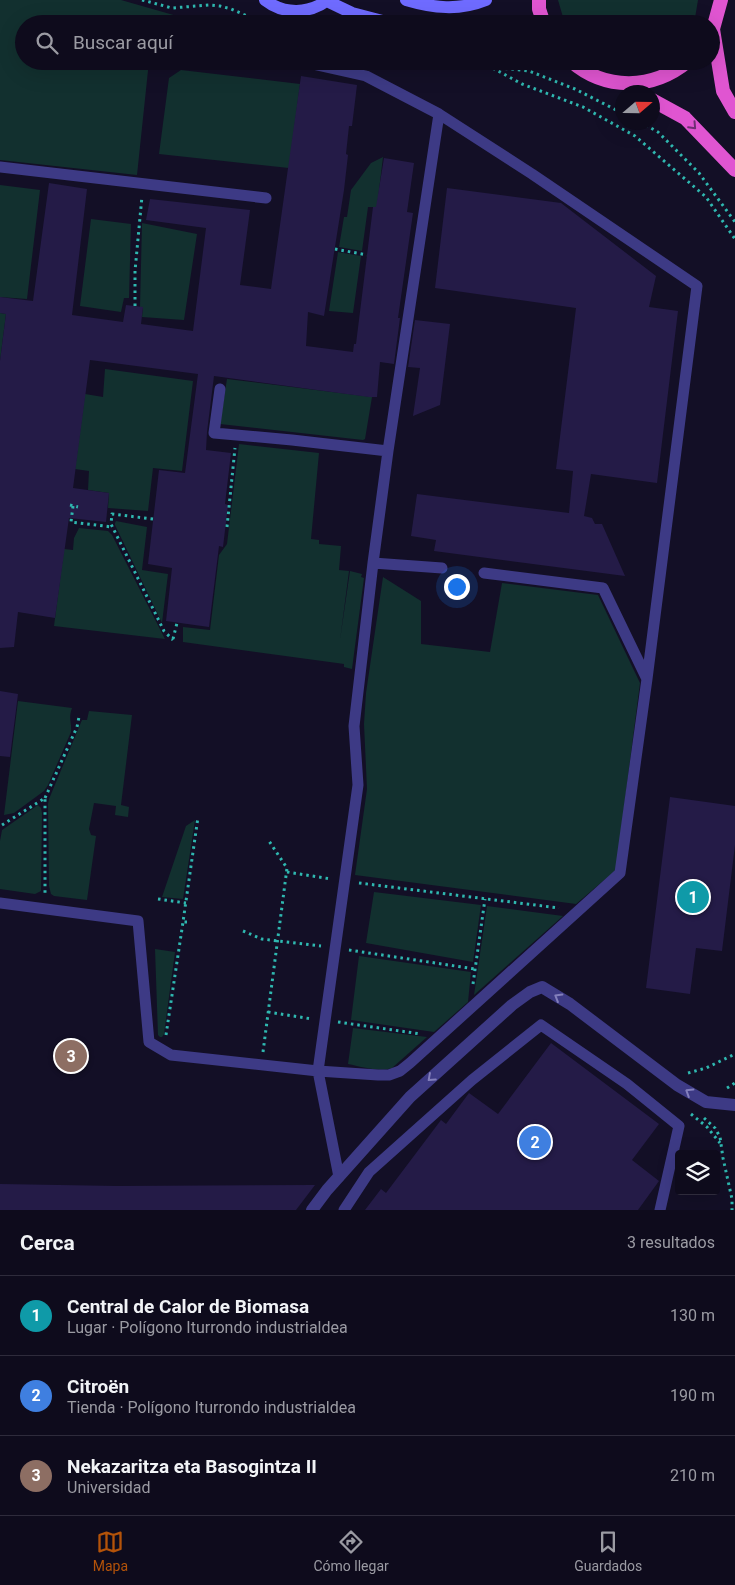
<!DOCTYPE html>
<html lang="es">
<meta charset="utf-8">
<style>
body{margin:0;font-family:Roboto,sans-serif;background:#1c1929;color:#f1f3f6}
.controls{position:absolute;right:15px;bottom:15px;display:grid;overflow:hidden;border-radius:5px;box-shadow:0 5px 20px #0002}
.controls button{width:45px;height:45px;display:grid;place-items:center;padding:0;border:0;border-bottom:1px solid #2e2b3b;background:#0e0b1c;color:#f1f3f6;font:25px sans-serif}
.compass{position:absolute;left:615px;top:85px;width:45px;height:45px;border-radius:50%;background:#0e0b1c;box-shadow:0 5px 20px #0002;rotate:70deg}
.you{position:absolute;left:456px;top:586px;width:18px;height:18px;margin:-12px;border:4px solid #fff;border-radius:50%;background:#1a73e8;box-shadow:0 0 0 8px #1a73e833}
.badge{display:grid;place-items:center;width:32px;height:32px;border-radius:50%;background:#b45309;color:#fff;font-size:16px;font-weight:700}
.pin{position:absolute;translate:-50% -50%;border:2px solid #fff;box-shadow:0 1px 5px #0006}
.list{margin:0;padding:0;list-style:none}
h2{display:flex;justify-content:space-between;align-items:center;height:65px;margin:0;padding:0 20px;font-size:21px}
h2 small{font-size:16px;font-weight:400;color:#9b9ba3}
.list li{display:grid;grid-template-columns:32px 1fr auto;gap:15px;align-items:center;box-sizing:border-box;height:80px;padding:0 20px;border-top:1px solid #2e2b3b}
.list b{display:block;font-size:19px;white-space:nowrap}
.list p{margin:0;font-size:16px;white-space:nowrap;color:#9b9ba3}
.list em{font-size:16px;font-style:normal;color:#9b9ba3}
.icon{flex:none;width:28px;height:28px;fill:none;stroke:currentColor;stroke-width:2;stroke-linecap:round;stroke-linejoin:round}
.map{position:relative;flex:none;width:735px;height:1210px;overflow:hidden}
.search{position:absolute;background:#0e0b1c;box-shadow:0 5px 20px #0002;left:15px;right:15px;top:15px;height:55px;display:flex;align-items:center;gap:12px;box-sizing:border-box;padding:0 18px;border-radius:28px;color:#9b9ba3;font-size:19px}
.sheet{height:305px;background:#0e0b1c}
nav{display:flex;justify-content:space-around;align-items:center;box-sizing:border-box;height:70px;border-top:1px solid #2e2b3b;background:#0e0b1c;font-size:14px;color:#9b9ba3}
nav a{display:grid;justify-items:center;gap:2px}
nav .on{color:#b45309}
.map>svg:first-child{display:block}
</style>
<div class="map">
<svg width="735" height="1210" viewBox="0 0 735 1210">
<rect width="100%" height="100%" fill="#130f26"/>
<!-- green -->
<path fill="#12302f" d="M0,0H121L205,24H24V61H149L137,175L0,160Z
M558,0H698L695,18L691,24H565Z
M181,70L300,84L289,168L159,154L169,78Z
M383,157L377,207H368L362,251L339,247L344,217H347L351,190L371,163Z
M0,185L40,190L27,299L0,297Z
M91,219L131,224L129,298H124L121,312L80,306Z
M142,223L197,234L184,320L142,317L143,307H140Z
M338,252L361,256L353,313L329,311Z
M0,313L6,314L0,361Z
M105,369L193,381L182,471L153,468L148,511L108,508L109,493L88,490L89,471L75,469L85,394L103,397Z
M227,379L372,397L365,439L363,440L220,424Z
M239,444L319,453L311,539L319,540V544L341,546L339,570L349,571L340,640L350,571L362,574L361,577L364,578L352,669L344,667V664L337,663L183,642V627L210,630L219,555L227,544Z
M116,521L147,527L142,570L168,574L162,623L115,525V523Z
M79,528L108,531L112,535L165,639L54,626L64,549L73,550L74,538Z
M383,577L421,601V644L490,652L502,583L598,595L640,683L616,870L576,904L355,875L367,789L364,724L366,693Z
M18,701L72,708C68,719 72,722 71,732L48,785L44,791L14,813L4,815Z
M89,711L132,715L121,805L129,807L128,817L115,815L116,806L94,803L89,829L91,835L96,836L87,900L54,896L51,894L49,886L48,804L49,799L82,720H87Z
M38,805L41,808L42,813L41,891L35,894L0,889V841L2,830Z
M195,820L183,899L162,897L186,826Z
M374,892L481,905L473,962L366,943Z
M487,906L563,916L474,995Z
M155,949L175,952L164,1034L162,1037H160L158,1035Z
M359,956L471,972L468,1002L434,1032L351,1020Z
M353,1028L427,1037L392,1068C378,1072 362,1067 348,1064Z"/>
<!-- building -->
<path fill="#241b47" d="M301,76L357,85L352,126H349L346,154L348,155L344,190L324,316L308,312L306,346L353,352L354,344H356L373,207H376L384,158L414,163L407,212L413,213L398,318H400L394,364L380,362L377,397H369L214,376L207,432L206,450L231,453L225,504L228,505L223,547L219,546L209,627L166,621L172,568L148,564L159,470L185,473L198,374L90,360L73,488L109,493L106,522L69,518L55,618L18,612L14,647L0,648V361L6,314L0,313V297L33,301L49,183L87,189L72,315L123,322L126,305L143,307L141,324L193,331L206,228L146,220L150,199L250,210L240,285L271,289Z
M447,188L561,203L656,276L649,307L678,311L657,483L591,474L584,516L592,518L595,524H602L625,576L434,551L436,540L411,536L417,494L569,513L573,471L556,469L576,308L435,288Z
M415,320L450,324L440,405L413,416L420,368L408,367Z
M0,691L18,694L10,757L0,756Z
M670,797L735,806V845L722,951L696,948L690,994L646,988Z
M551,1043L659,1124L632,1160L659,1181L638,1210H365L381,1189L386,1193L441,1120L446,1124L469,1093L498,1114Z
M0,1184L117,1186L315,1185L296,1210H0Z"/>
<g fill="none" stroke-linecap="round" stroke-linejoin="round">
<!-- path -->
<path stroke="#2fb8b0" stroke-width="3" stroke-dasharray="2.5 4" stroke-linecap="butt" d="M142,0L172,8L209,5L220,6L231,9L266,24
M468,61L489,66L522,84L583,107L635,136L706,197L735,239
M492,67L529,71L575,89L622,113
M640,122L658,132L699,173L735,222
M335,249L367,255
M135,306V271L142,196
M70,505L78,507
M73,506L71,522L112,527
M153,519L112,514L111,524L164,631L173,640
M227,527L235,448
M173,639L177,623
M45,798L77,727L79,717
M2,825L45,798V895
M287,872L331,879
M359,883L559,908
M158,899L186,903
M187,922H183L198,817
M243,931L262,939L321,946
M349,950L475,969
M473,984L485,899
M268,1012L312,1019
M338,1022L421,1034
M166,1035L183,922
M263,1052L287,868L269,841
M688,1073L706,1068L735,1054
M727,1088L735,1083
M691,1114L707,1127L720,1143
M704,1118L715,1128L720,1137L723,1158L732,1199V1210"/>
<!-- service -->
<path stroke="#3d3a85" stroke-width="11" d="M439,114L388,451L373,563L442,568
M0,167L266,198
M220,389L214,433L292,440L388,451
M484,573L603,588L647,679
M0,903L138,921L149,1042L171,1055L318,1071L378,1075H389L400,1071L410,1063L620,873L647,679L697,286L532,174L439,114L366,76L299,61
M339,1177L318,1071L358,785L354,726L373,563
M344,1210L369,1172L472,1080L541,1025L627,1084L679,1126L660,1210"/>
<!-- minor -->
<path stroke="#3d3a85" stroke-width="12" d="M312,1210L327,1190L410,1097L512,1005L530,992L542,987L570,1004L677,1085L706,1102L735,1105"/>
<!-- secondary -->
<path stroke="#6f6bff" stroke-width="12" d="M265,0C284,15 309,14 328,0
M406,0C433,8 459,11 486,0
M327,1L352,13L394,24"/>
<!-- trunk -->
<path stroke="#e055d1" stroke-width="14" d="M539,0V9L544,24
M713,29L723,91L735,112
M711,32L713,29L721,0
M571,61C605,91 653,90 688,61
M652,100L685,118L735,170"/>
</g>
<!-- one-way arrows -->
<defs><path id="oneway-chevron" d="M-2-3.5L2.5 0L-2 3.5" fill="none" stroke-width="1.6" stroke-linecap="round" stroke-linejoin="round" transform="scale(1.25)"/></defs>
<use stroke="#6f2e73" href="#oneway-chevron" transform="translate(693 126) rotate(47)"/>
<g stroke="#837fbc">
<use href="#oneway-chevron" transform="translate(558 997) rotate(-149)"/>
<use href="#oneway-chevron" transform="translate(431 1078) rotate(138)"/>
<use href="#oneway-chevron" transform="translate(689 1092) rotate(-148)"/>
</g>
</svg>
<div class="controls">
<button><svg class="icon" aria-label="layers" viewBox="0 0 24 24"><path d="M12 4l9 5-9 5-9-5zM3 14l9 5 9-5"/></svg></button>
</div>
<svg class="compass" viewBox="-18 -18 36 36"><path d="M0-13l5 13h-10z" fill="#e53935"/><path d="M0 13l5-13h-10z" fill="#9b9ba3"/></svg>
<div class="you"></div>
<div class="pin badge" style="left:693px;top:897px;background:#0f9aa8">1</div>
<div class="pin badge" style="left:535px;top:1142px;background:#3f7fe0">2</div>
<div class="pin badge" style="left:71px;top:1056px;background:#8d6e63">3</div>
<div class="search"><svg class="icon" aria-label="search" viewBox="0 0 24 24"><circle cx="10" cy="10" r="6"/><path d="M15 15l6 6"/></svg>Buscar aquí</div>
</div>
<section class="sheet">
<h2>Cerca<small>3 resultados</small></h2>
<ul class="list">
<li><span class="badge" style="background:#0f9aa8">1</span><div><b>Central de Calor de Biomasa</b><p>Lugar · Polígono Iturrondo industrialdea</p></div><em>130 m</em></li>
<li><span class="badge" style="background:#3f7fe0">2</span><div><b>Citroën</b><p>Tienda · Polígono Iturrondo industrialdea</p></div><em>190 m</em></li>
<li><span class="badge" style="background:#8d6e63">3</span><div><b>Nekazaritza eta Basogintza II</b><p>Universidad</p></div><em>210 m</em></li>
</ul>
</section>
<nav>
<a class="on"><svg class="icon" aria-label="map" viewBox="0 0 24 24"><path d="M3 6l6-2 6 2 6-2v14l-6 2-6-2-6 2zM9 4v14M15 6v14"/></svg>Mapa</a>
<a><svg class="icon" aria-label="directions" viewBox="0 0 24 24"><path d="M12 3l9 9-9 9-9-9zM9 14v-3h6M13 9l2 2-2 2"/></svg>Cómo llegar</a>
<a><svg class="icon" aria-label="saved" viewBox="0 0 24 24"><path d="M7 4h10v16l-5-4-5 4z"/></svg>Guardados</a>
</nav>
